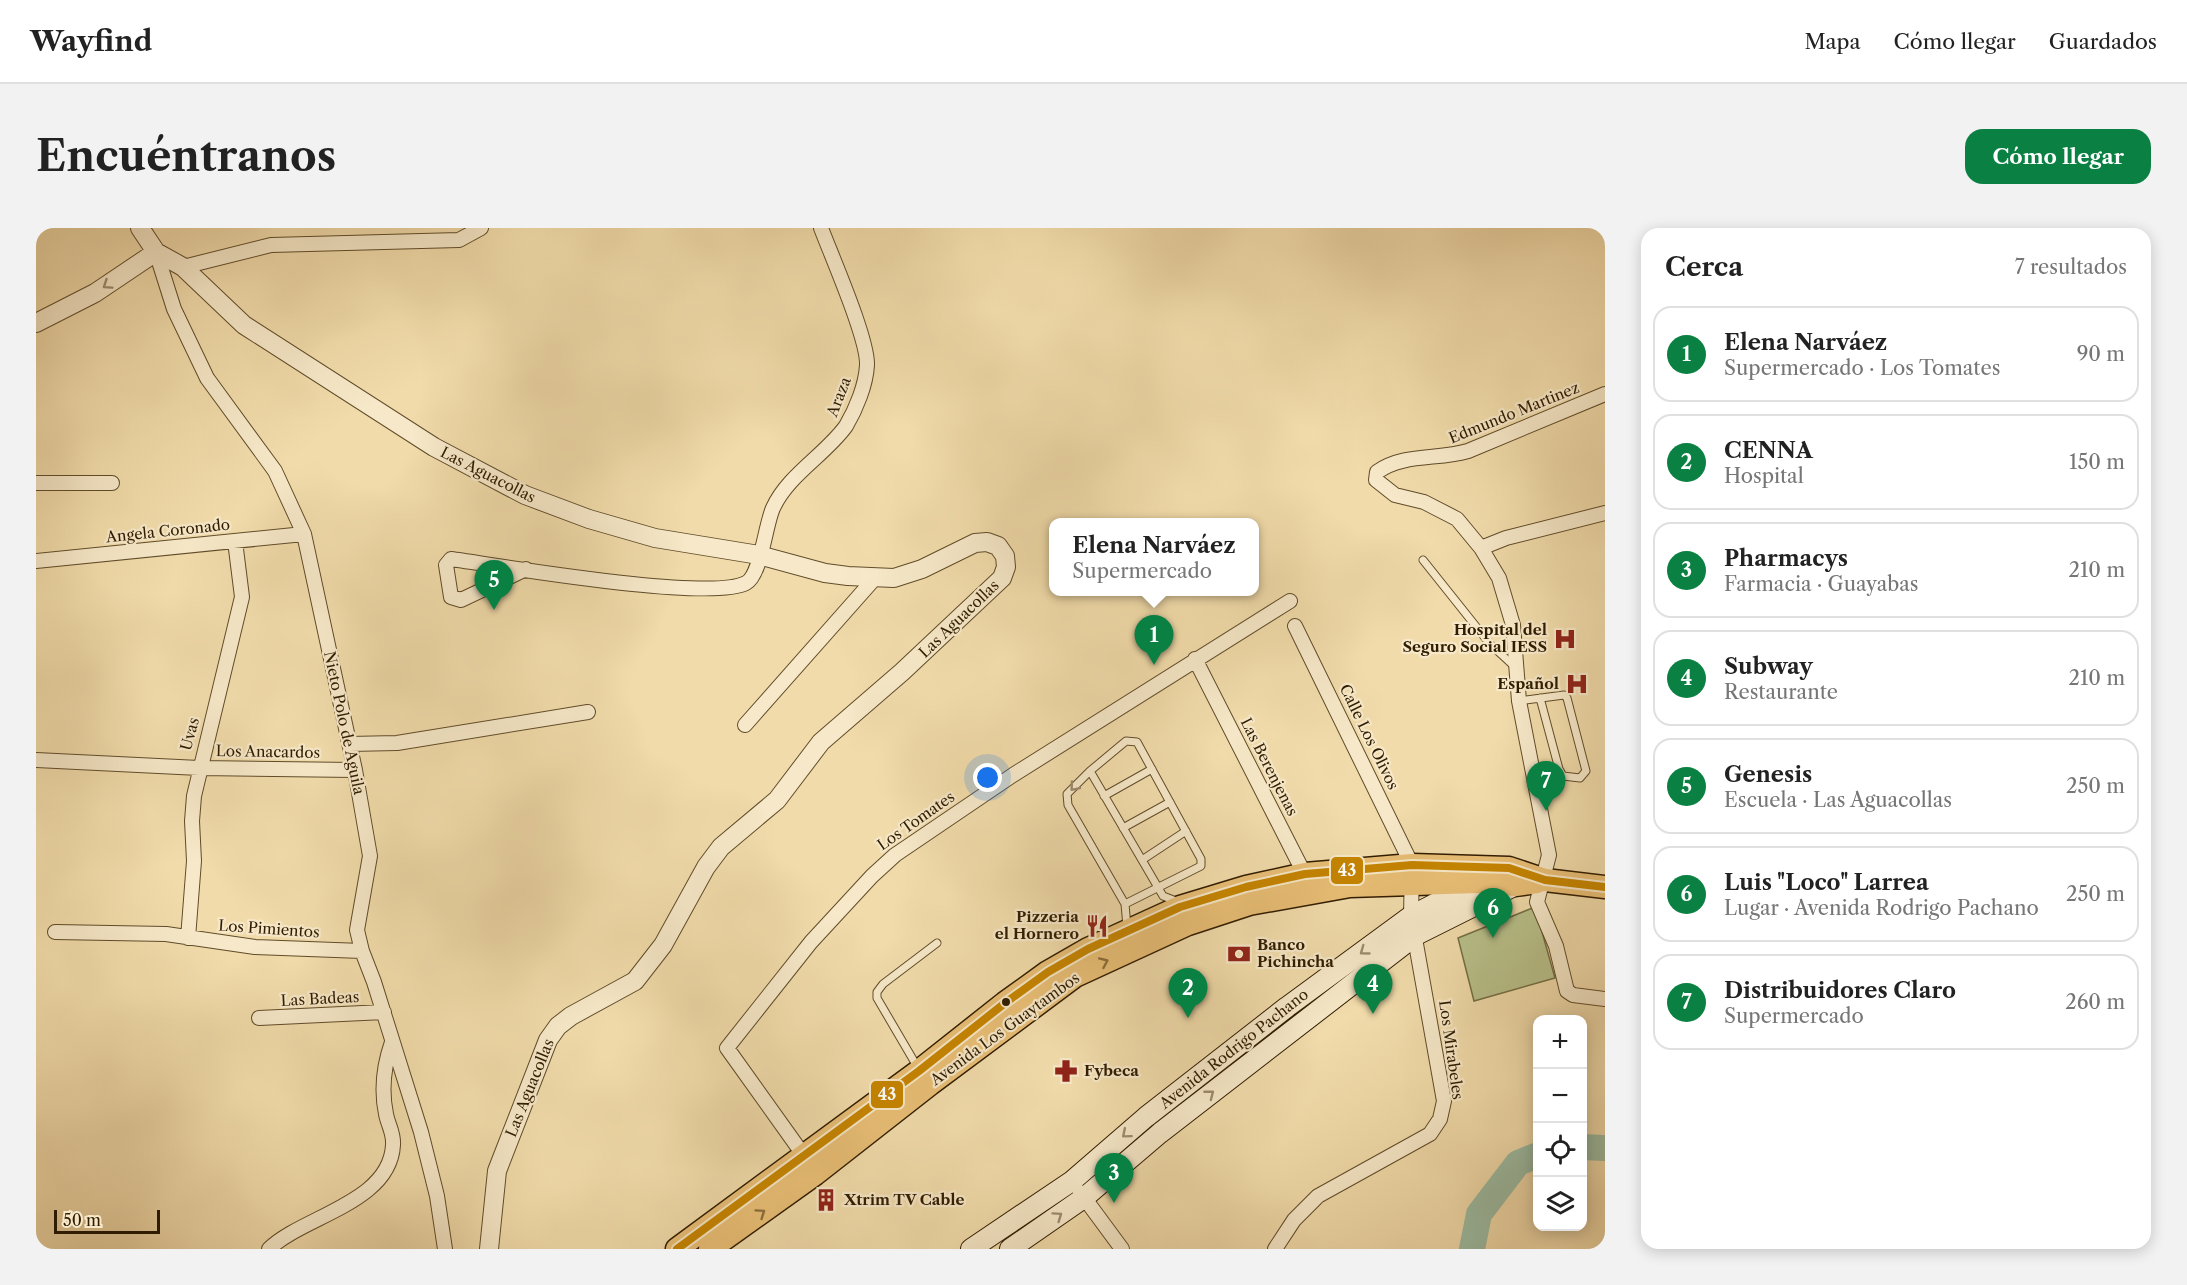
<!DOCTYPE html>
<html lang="es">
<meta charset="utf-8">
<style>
body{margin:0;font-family:"Libre Caslon Text",serif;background:#f2f2f2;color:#222}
.controls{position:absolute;right:18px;bottom:18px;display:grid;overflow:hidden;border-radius:12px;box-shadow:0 3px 15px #0003}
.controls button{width:54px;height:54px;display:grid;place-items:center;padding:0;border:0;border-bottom:2px solid #e0e0e0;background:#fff;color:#222;font:30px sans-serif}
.scale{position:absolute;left:18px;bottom:15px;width:106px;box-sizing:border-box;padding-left:6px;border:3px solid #301c00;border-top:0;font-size:16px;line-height:21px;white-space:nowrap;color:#301c00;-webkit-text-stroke:4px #f6e8c8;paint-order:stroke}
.you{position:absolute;left:952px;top:550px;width:21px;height:21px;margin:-15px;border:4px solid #fff;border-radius:50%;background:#1a73e8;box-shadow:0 0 0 9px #1a73e833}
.badge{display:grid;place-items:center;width:39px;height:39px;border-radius:50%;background:#0b8043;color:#fff;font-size:20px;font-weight:700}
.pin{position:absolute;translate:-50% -50px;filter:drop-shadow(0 2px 3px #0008)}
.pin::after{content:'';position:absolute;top:32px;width:21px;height:18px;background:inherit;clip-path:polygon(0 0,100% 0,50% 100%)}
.popup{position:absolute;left:1013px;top:290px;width:210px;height:78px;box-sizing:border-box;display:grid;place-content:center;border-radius:12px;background:#fff;filter:drop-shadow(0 2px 4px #0005);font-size:20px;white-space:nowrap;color:#767676}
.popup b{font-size:22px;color:#222}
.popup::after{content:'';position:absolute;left:50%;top:100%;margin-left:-12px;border:12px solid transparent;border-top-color:#fff}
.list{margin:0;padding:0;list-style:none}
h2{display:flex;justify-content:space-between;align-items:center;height:78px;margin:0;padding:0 24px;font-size:26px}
h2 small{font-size:20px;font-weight:400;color:#767676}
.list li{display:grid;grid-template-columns:39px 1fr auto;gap:18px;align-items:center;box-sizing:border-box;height:96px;margin:0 12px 12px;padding:0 12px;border:2px solid #e0e0e0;border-radius:18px}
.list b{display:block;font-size:22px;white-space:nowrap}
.list p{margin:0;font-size:20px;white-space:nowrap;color:#767676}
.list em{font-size:20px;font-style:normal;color:#767676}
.icon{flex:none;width:33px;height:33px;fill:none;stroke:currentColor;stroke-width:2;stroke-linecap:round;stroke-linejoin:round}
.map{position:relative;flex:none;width:1569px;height:1021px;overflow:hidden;border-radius:18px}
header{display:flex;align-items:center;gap:36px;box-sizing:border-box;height:84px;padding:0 30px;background:#fff;border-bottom:2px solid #e0e0e0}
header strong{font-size:28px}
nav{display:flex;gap:33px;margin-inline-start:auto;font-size:21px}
.intro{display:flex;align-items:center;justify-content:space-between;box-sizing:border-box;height:144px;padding:0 36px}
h1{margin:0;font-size:42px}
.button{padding:15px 27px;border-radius:18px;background:#0b8043;color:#fff;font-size:21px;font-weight:700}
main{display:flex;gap:36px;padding:0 36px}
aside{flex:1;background:#fff;border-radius:18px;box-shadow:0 3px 15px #0003}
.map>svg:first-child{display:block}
</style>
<header>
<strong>Wayfind</strong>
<nav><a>Mapa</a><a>Cómo llegar</a><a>Guardados</a></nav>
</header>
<div class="intro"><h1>Encuéntranos</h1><a class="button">Cómo llegar</a></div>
<main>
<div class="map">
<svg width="1569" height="1021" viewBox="0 0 1569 1021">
<rect width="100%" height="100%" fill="#f1dbaa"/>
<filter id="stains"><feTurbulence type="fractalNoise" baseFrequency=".00333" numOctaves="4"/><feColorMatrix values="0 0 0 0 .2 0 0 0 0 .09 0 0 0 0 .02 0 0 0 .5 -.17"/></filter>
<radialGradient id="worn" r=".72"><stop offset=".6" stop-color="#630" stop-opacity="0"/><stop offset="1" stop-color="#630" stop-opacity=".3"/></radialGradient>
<!-- green -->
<path fill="#b8c08a" stroke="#746e45" stroke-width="1.5" d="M1499,679L1519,750L1438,773L1422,710Z"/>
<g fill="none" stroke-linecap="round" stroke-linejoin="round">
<!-- river -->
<path stroke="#9cbca3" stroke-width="26" d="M1546,919L1569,920
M1436,1021L1443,986L1482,935L1502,927"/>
<!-- service casing -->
<g stroke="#604c2a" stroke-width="9">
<path id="service" d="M1387,332L1454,416L1479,439
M1483,473L1528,467L1531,470L1550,543L1544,550L1527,548L1523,541L1504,470
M1054,543L1090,513L1101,514L1165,631V638L1089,676
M1068,568L1116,541
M1087,600L1134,574
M1106,632L1150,603
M1091,699L1089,676L1032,577L1031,566L1054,543L1127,668L1140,673
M882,840L841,770V764L847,756L901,715"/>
</g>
<!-- minor casing -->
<g stroke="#604c2a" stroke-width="16">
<path id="minor" d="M120,24L138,81L171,150L239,243L268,306L319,542L334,628L321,702L326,723L338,754L385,904L401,968L409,1021
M147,39L235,17L423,12L445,0
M1569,166L1432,223C1402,232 1367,225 1341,244L1340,252L1359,267L1388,274L1421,291L1445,320L1463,350L1477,397L1483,473L1513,627L1501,674L1520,718L1531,763L1537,767L1569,771
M0,255H76
M1445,320L1470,310L1569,285
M0,333L268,306
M490,341L425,372L415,369L410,337L415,331C465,338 674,374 710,355C725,347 729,298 737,280C752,247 789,227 810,198C820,181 830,157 831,137C832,111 796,29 785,0
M1159,431L1271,651
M709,497L839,350
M313,516L361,515L552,484
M0,532L163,540L319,542
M19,704L130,706L219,719L326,723
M152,710L158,633L156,593L158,568L206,369L199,313
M223,790L348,784
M771,932L691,820L775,714L836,648L859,627L977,547L1254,373
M1044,964L1086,1021
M233,1021C267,988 354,975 357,917C358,905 352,897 350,886C345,862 348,837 356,814
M1239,1021L1258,992L1282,968L1394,906L1404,891L1408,873L1375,688L1376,637L1259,398"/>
</g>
<!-- tertiary casing -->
<g stroke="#604c2a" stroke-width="20">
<path id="tertiary" d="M104,0L120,24L147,39L208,97L398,219L489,267L553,291L619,310L723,327L789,345L812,348L858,350L886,341L939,315L951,314L962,318L969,328L970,339L966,350L866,444L785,514L741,572L685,619L670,639L627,717L599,753L535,788L522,798L512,812L461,943L453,1021
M0,95L59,65L120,24"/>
</g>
<!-- secondary casing -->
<g stroke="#301c00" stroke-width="22">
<path id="secondary" d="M935,1021L1036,953L1110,889L1251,779L1375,688L1438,656
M974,1021L1049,969L1124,905L1380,707L1480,657"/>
</g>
<!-- primary casing -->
<g stroke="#301c00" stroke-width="25">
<path id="primary" d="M641,1021L883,843L969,775L1012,744L1052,721L1144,679L1210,659L1269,646L1376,637L1473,640L1509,652L1569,659
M674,1021L779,946L894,856L1039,748L1152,696L1213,676L1314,658L1442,654L1480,657L1501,654"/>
</g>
<!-- service -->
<use href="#service" stroke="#f6e8c8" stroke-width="7"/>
<!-- minor -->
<use href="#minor" stroke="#f6e8c8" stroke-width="14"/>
<!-- tertiary -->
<use href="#tertiary" stroke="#f6e8c8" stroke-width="18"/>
<!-- secondary -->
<use href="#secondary" stroke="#f6e8c8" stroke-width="20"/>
<!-- primary -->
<use href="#primary" stroke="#e8be75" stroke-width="22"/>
<!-- bus-1 casing -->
<g stroke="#f6e8c8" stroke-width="12">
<path id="bus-1" d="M641,1021L883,843L969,775L1012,744L1052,721L1144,679L1210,659L1269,646L1376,637L1473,640L1509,652L1569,659"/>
</g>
<!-- bus-1 -->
<use href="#bus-1" stroke="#c58400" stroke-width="8"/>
</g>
<!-- one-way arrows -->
<defs><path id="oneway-chevron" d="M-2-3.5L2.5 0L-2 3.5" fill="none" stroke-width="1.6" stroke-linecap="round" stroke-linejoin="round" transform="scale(1.5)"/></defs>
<g stroke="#9d8c6e">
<use href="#oneway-chevron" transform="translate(71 57) rotate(146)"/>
<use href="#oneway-chevron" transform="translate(1038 559) rotate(130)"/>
<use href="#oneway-chevron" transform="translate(1328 723) rotate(144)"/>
<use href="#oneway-chevron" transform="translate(1174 866) rotate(-38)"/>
<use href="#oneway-chevron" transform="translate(1090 906) rotate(140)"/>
<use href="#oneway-chevron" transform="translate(1022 988) rotate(-35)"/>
</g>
<g stroke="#8c6d3a">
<use href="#oneway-chevron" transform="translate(1068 734) rotate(-24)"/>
<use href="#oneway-chevron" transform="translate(725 985) rotate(-35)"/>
</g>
<!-- icons -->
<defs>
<g id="hospital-bare" transform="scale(1.8)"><path d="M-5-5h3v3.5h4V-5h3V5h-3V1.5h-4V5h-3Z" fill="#8f2418" stroke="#f6e8c8" stroke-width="2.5" paint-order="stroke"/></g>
<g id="restaurant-bare" transform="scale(1.8)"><path d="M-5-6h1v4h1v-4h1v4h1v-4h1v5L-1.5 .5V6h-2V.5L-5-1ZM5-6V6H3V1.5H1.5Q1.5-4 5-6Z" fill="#8f2418" stroke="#f6e8c8" stroke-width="2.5" paint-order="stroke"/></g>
<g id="bank-bare" transform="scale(1.8)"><path d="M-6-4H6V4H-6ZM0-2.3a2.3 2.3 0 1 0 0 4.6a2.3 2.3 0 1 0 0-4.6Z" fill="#8f2418" stroke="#f6e8c8" stroke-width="2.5" paint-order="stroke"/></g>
<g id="pharmacy-bare" transform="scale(1.8)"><path d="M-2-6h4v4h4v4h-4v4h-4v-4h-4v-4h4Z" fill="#8f2418" stroke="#f6e8c8" stroke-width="2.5" paint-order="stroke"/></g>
<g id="building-bare" transform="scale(1.8)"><path d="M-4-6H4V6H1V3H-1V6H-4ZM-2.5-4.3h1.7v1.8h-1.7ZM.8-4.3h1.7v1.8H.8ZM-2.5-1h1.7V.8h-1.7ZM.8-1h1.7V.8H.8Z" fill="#8f2418" stroke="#f6e8c8" stroke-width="2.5" paint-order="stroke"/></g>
</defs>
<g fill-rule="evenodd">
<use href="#hospital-bare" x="1529" y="411"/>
<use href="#hospital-bare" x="1541" y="456"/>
<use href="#restaurant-bare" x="1061" y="698"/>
<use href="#bank-bare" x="1203" y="726"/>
<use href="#pharmacy-bare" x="1030" y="843"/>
<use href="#building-bare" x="790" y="972"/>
</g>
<!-- markers -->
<circle fill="#301c00" stroke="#f6e8c8" stroke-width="2" cx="970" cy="774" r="5"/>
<g text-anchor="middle" stroke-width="4.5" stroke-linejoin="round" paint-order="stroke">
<!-- street labels -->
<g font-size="15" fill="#301c00" stroke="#f6e8c8">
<text transform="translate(803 169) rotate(-69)" y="5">Araza</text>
<text transform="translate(1478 185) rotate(-22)" y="5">Edmundo Martinez</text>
<text transform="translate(452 247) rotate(27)" y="5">Las Aguacollas</text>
<text transform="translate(132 303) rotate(-6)" y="5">Angela Coronado</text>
<text transform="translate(923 391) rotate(-44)" y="5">Las Aguacollas</text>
<text transform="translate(308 495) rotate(78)" y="5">Nieto Polo de Aguila</text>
<text transform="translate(154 506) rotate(-75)" y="5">Uvas</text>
<text transform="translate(1333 509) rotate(64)" y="5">Calle Los Olivos</text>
<text transform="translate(232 524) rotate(1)" y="5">Los Anacardos</text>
<text transform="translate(1233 539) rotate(63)" y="5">Las Berenjenas</text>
<text transform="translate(880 593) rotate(-35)" y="5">Los Tomates</text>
<text transform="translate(233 701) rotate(4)" y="5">Los Pimientos</text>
<text transform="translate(284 771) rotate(-3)" y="5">Las Badeas</text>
<text transform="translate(969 801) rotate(-36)" y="5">Avenida Los Guaytambos</text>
<text transform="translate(1198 821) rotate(-38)" y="5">Avenida Rodrigo Pachano</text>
<text transform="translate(1415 822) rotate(82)" y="5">Los Mirabeles</text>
<text transform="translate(494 860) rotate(-68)" y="5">Las Aguacollas</text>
</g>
<!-- poi labels -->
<g font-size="15" font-weight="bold" fill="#301c00" stroke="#f6e8c8" text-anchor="end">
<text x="1511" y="407">Hospital del<tspan x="1511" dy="17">Seguro Social IESS</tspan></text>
<text x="1523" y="461">Español</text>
<text x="1043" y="694">Pizzeria<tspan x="1043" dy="17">el Hornero</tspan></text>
<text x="1221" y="722" text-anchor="start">Banco<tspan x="1221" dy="17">Pichincha</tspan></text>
<text x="1048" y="848" text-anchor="start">Fybeca</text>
<text x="808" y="977" text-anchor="start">Xtrim TV Cable</text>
</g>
</g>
<g stroke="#f6e8c8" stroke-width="2">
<rect x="1294" y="628" width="34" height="29" rx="6" fill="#c58400"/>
<rect x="834" y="852" width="34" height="29" rx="6" fill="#c58400"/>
</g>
<g font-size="16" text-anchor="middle" font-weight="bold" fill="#fff">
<text x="1311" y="648">43</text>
<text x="851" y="872">43</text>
</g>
<rect width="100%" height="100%" filter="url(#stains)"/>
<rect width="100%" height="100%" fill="url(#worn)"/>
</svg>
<div class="controls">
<button>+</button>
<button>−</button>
<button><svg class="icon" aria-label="locate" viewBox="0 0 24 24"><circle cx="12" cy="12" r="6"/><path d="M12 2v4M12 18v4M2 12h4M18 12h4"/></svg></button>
<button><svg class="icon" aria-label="layers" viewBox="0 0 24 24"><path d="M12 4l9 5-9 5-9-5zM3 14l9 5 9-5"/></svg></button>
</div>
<div class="scale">50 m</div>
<div class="you"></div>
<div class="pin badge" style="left:1118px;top:437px">1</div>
<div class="popup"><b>Elena Narváez</b>Supermercado</div>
<div class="pin badge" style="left:1152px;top:790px">2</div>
<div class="pin badge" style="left:1078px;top:975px">3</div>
<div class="pin badge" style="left:1337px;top:786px">4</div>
<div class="pin badge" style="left:458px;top:382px">5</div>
<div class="pin badge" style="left:1457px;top:710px">6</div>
<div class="pin badge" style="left:1510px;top:583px">7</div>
</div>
<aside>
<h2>Cerca<small>7 resultados</small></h2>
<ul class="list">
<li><span class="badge">1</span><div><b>Elena Narváez</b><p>Supermercado · Los Tomates</p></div><em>90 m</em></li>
<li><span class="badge">2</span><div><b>CENNA</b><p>Hospital</p></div><em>150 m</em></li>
<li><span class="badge">3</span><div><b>Pharmacys</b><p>Farmacia · Guayabas</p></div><em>210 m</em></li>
<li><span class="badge">4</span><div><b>Subway</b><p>Restaurante</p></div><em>210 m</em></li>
<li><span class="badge">5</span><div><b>Genesis</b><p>Escuela · Las Aguacollas</p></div><em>250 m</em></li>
<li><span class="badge">6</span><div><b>Luis &quot;Loco&quot; Larrea</b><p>Lugar · Avenida Rodrigo Pachano</p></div><em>250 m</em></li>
<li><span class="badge">7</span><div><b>Distribuidores Claro</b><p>Supermercado</p></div><em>260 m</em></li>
</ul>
</aside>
</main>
